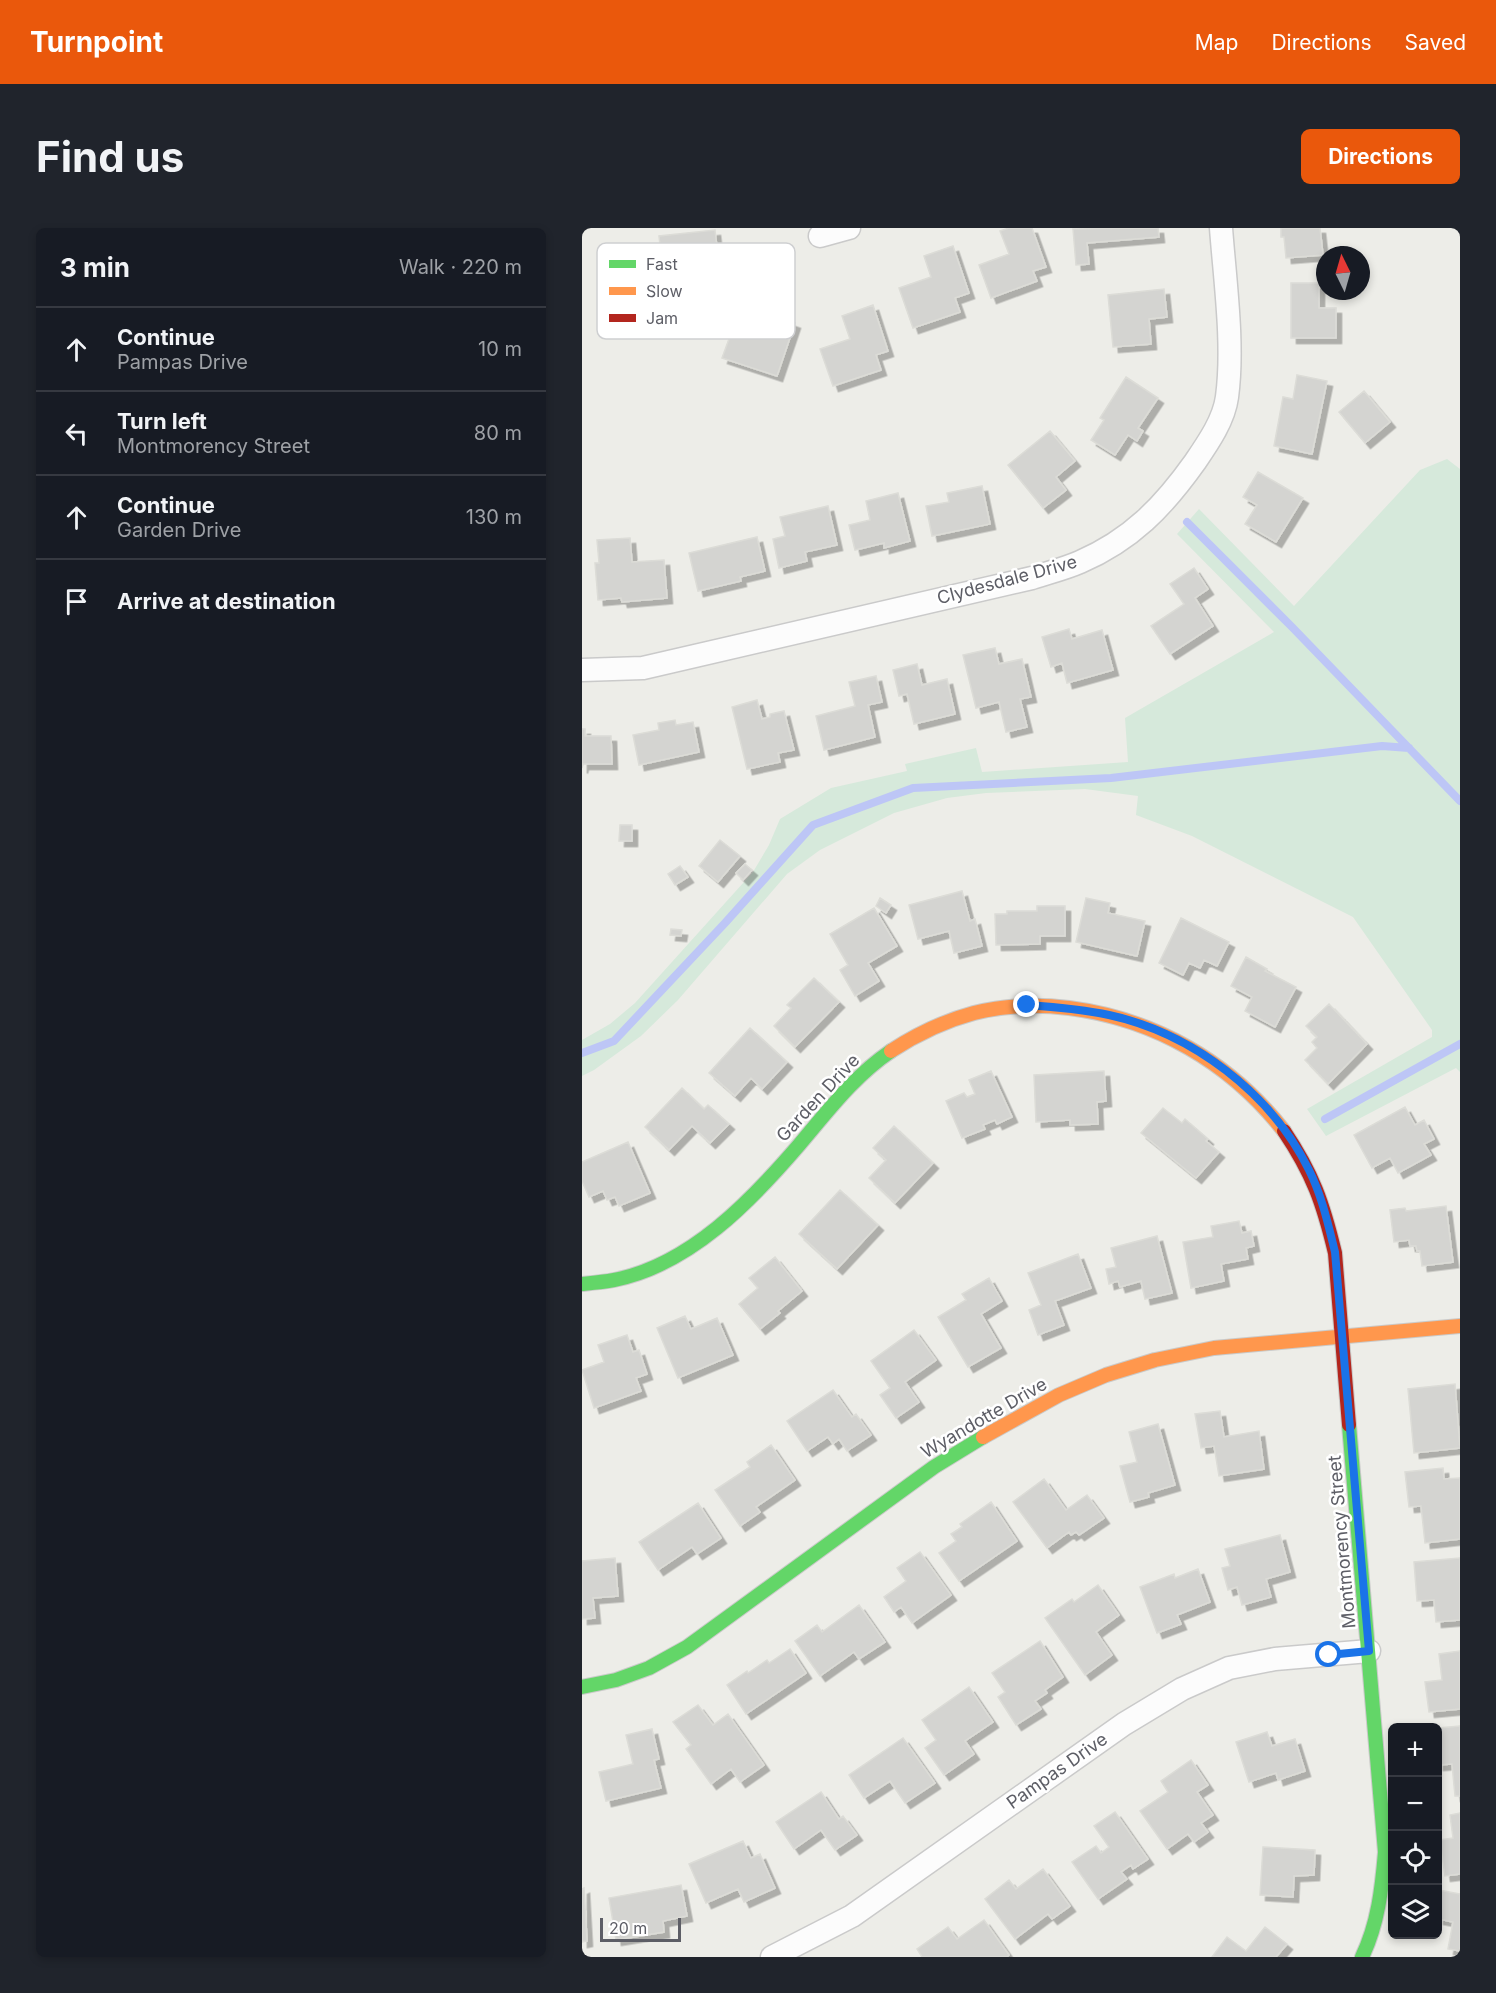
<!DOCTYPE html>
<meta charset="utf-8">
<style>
body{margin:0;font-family:Inter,sans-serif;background:#20242c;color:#f1f3f6}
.controls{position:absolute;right:18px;bottom:18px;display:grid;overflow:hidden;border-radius:9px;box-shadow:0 3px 9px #0003}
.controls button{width:54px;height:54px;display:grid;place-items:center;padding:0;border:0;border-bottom:2px solid #363941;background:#171b24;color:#f1f3f6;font:30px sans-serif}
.compass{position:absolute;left:734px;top:18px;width:54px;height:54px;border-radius:50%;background:#171b24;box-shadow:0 3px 9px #0003;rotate:355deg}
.scale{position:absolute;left:18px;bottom:15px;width:81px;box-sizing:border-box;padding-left:6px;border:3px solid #5d5e66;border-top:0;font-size:16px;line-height:21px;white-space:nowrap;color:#5d5e66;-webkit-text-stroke:4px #fff;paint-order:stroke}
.stop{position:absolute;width:18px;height:18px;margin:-14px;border:4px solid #1a73e8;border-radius:50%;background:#fff}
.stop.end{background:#1a73e8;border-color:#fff;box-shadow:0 2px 6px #0008}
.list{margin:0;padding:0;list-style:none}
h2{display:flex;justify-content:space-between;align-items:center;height:78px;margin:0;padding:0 24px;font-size:26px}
h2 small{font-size:20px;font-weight:400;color:#9ea1a6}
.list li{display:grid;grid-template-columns:39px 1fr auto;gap:18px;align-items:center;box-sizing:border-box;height:84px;padding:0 24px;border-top:2px solid #363941}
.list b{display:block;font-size:22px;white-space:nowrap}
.list p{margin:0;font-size:20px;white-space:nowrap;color:#9ea1a6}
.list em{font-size:20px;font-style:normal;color:#9ea1a6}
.icon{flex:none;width:33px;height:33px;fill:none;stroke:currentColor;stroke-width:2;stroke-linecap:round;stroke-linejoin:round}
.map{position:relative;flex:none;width:878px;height:1729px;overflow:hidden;border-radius:9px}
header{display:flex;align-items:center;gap:36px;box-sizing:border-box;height:84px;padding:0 30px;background:#ea580c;color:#fff}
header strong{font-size:28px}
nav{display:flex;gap:33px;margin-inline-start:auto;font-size:21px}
.intro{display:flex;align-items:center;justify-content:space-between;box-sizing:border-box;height:144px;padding:0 36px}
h1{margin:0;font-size:42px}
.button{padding:15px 27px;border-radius:9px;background:#ea580c;color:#fff;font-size:21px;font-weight:700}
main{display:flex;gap:36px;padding:0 36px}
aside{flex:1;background:#171b24;border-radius:9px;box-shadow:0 3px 9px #0003}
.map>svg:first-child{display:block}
</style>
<header>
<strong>Turnpoint</strong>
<nav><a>Map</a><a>Directions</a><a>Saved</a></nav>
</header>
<div class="intro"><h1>Find us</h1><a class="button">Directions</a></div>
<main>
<aside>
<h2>3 min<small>Walk · 220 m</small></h2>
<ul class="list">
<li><svg class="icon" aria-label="ahead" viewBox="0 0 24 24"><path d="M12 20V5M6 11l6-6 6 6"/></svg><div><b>Continue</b><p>Pampas Drive</p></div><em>10 m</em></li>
<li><svg class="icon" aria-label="left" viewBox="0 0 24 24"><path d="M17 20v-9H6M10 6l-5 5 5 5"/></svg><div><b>Turn left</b><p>Montmorency Street</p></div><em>80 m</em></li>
<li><svg class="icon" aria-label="ahead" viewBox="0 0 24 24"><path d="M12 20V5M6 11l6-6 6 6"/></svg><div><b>Continue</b><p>Garden Drive</p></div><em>130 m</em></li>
<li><svg class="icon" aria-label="arrive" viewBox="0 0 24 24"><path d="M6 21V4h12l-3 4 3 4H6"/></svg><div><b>Arrive at destination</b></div></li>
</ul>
</aside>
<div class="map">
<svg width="878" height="1729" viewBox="0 0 878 1729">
<defs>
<filter id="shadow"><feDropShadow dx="5.5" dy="5.5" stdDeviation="0" flood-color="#0004"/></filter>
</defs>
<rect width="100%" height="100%" fill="#edede8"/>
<!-- green -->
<path fill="#d6e9db" d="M865,231L878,241V844L874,840L744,908L725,881L850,809V802L771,689L610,608L554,587L556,568L503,561L404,565L365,570L312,585L238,622L205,646L96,772L59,808L12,842L0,848V812L28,796L53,775L171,644L187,617L198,591L249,560L325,543L323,536L394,520L400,544L546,534L543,490L692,404L595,306L617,281L712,378L838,242Z"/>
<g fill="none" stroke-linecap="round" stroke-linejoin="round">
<!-- stream -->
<path stroke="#bdc6f6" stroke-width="8" d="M605,294L710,399L878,573
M0,825L32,813L143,695L231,597L331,560L529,550L800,518L827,520
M743,891L878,816"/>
</g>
<!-- building -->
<path fill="#d4d4d1" stroke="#dcdcd7" stroke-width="1.5" filter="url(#shadow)" d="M427,0H450L464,39L451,43L455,53L409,70L397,37L427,26L418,3Z
M576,0L577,9L505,15L507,36L494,37L491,1Z
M699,0H738L741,27L704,30L702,9H699Z
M133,2L137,37L116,39L119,60L83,64L77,8Z
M371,18L387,65L373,70L378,84L331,100L317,60L349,49L342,28Z
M709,55H737V80H754V110H709Z
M582,61L585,89L567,91L569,116L531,119L526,67Z
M291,77L306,123L294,127L299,142L251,158L238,121L268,111L260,88Z
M182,84L213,95L195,148L140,130L151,100L165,105L168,95L177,98Z
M715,147L745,153L730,226L692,218L701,169L711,171Z
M544,149L576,170L556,200L561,203L555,213L546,207L533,227L509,212L522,192L518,190Z
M782,163L808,194L783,215L757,184Z
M468,203L493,233L474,249L484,262L461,280L426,237Z
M676,244L721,270L694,314L663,296L675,277L661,269Z
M400,258L408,296L350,308L344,278L367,274L365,265Z
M316,265L328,313L302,320V315L273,322L267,297L288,292L284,273Z
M246,278L255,317L223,324L225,333L197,340L191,311L203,308L198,289Z
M175,309L183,343L158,349L159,353L116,363L107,325Z
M48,310L50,334L82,332L85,370L40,374L39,370L16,372L13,335H17L15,312Z
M612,340L626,361L613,370L631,398L588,426L569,398L602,376L588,356Z
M487,401L490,411L520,402L531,442L485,455L480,435L469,439L460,409Z
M413,420L417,436L440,431L449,469L438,471L445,499L424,504L417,474L394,480L381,427Z
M335,436L340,457L365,451L373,486L332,496L325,466L317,468L311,442Z
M294,448L300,474L286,477L293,509L242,522L234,488L273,478L267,454Z
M175,472L180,491L188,489V486L202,483L212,522L196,525L198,534L165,541L150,479Z
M93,492L94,497L111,494L117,524L57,537L51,507L77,502L76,495Z
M0,501H3V508H29L30,536H1L0,540Z
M38,597H50V613H37Z
M138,612L158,628L136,654L117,638Z
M163,636L170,642L161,652L154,645Z
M98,638L106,649L93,657L86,646Z
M380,663L388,693L393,691L400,718L372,725L367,703L336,711L327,677Z
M298,670L309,677L304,685L294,678Z
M504,670L528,675L526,685L563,693L555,728L494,714Z
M455,678H483V708H458V716L414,717L413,686H425V683H455Z
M292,680L315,718L286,735L297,753L273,768L258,742L266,737L248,706Z
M599,690L647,714L635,738L622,732L618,740L607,735L601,747L577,735Z
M89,701L100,702L99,708L88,707Z
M664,729L685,741L683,743L714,759L693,799L663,783L670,769L649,758Z
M232,750L257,774L213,819L192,798L209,780L205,777Z
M747,776L785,816L746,856L723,832L735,820L730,814L735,809L724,798Z
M168,800L205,834L180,861L169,850L153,868L127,845Z
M409,843L430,889L415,896L413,892L401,897L403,901L380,910L364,873L382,865L385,869L393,866L387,852Z
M522,843L524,873L515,874L516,896L488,897V892L454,894L452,847Z
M100,860L122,881L126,877L147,896L128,915L110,898L87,922L63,899Z
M823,879L833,897L842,892L852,911L842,916L849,927L816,945L808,930L790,940L772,907Z
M581,880L600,895L603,891L626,911L624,913L637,924L614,950L559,905Z
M312,898L351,935L313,975L287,950L304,932L291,920Z
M46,914L68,965L37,978L33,969L25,972L21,963L7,969L0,953V934Z
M258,962L296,997L255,1041L217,1006Z
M864,978L871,1034L840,1038L838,1023H835L834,1018H828L827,1012L812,1014L808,982L823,980L824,983Z
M657,993L660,1005L669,1003L672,1018L664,1020L666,1031L639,1036L642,1053L609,1060L601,1014L631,1009L629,998Z
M575,1008L590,1065L563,1071L559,1053L538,1059L536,1053L527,1056L524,1041L534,1039L529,1020Z
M496,1026L509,1060L473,1073L482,1097L456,1107L447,1082L459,1077L446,1045Z
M193,1029L220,1063L196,1083L198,1085L178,1101L157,1076L176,1060L167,1050Z
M407,1050L420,1073L399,1086L419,1120L386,1139L356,1089L384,1072L380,1066Z
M103,1088L109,1101L135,1090L151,1127L96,1150L75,1100Z
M332,1102L354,1132L323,1154L337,1174L314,1190L298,1167L308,1160L289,1133Z
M45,1107L51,1124L57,1122L65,1146L54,1150L59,1163L12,1180L0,1142L22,1134L16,1117Z
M873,1156L878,1220L832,1225L826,1161Z
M251,1162L270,1189L274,1186L289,1207L265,1223L257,1211L251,1216L246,1209L225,1223L205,1193Z
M638,1183L642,1209L677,1203L682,1241L637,1248L632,1218L619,1220L613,1186Z
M576,1196L593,1257L566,1265L567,1269L548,1274L538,1238L555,1234L547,1204Z
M189,1217L213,1252L174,1279L178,1284L158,1298L133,1262L168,1239L165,1234Z
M861,1240L862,1251L878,1250V1311L843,1315L839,1278L827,1279L823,1244Z
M462,1251L484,1282L505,1267L522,1290L497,1307L494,1304L489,1307L487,1304L465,1320L431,1274Z
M409,1274L435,1313L377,1353L357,1325L374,1313L369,1306L380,1299L378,1296Z
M116,1275L139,1310L115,1326L110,1319L76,1342L57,1314Z
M698,1307L708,1344L684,1351L689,1369L660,1377L655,1359L646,1362L640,1340L648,1338L643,1321Z
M338,1324L369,1367L330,1395L319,1379L312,1384L302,1369L324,1353L315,1340Z
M33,1330L36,1368L11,1370L13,1390L0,1391V1333Z
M878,1330V1392L854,1394L852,1372L835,1373L832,1334Z
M616,1341L628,1374L595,1387L599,1396L575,1405L558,1359L592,1346L593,1350Z
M516,1357L537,1387L514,1404L530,1427L503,1447L463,1390L490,1371L492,1374Z
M277,1377L303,1414L277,1431L272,1424L238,1448L213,1413L235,1397L240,1404Z
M458,1413L481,1449L463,1462L465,1465L453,1473L459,1481L434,1497L416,1469L423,1464L410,1445Z
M208,1421L224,1445L164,1486L145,1457L165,1443L166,1445L185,1432L187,1435Z
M878,1423V1481L847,1484L843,1454L860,1452L857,1426Z
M387,1459L411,1494L383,1513L392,1526L362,1547L343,1520L354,1512L340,1492Z
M116,1477L131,1497L146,1486L182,1537L158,1554L149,1541L129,1556L104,1521L109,1517L91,1494Z
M878,1498V1568H873L870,1536L856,1537V1500Z
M70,1501L77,1531L72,1532L79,1560L24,1573L17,1544L51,1536L44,1507Z
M685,1504L690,1518L713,1511L723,1543L696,1552L694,1545L667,1554L654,1514Z
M321,1510L353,1555L323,1575L308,1553L282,1570L267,1547Z
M609,1532L626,1557L615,1564L631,1587L619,1595L626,1604L612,1614L606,1606L585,1621L558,1583L586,1564L579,1553Z
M239,1564L257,1591L261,1588L275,1607L253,1622L239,1602L212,1621L194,1594Z
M533,1584L566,1631L551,1641L549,1637L539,1644L545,1651L516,1671L490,1634L514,1618L519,1625L527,1619L512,1598Z
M878,1585V1646L863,1648L858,1612L871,1610L868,1587Z
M161,1613L169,1630L178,1626L193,1660L162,1674L156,1661L124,1675L107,1636Z
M681,1619L733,1622L732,1647L712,1648L711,1669L678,1667Z
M461,1641L488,1678L470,1691L466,1686L433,1711L403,1671L427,1652L434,1661Z
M99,1657L105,1688L81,1693L82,1704L34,1712L27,1670Z
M2,1660L5,1713L0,1714V1661Z
M857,1662L878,1666V1723L866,1721L871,1694L856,1691Z
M402,1692L427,1727L425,1729H340L335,1721L366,1699L375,1711Z
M683,1699L705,1716L694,1729H630L645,1709L664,1723Z"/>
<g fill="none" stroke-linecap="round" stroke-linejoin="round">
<!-- street casing -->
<g stroke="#cacaca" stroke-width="25">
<path id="street" d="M238,8L267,0
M0,442L61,440L450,350C465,345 482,341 498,334C549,312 581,279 613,234C626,215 642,192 645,169C652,117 643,53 639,0
M190,1729L270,1688L542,1496L600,1461L647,1440L693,1431L787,1423"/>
</g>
<!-- fast casing -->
<g stroke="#cacac9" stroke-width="16">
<path id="fast" d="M0,1056C10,1055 21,1054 32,1052C108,1037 169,973 217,917C246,883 272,848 309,823
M767,1197L803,1624C800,1660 796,1696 780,1729
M0,1459L34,1452L67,1440L105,1419L352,1239L401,1209"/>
</g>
<!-- slow casing -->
<g stroke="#cacac9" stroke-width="16">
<path id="slow" d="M309,823C335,806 362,793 392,785C423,777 455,776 487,780C573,791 648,834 702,903
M401,1209L477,1167L524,1147L573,1132L632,1120L878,1098"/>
</g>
<!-- jam casing -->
<g stroke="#cacac9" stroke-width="16">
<path id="jam" d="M702,903C731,946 741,975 753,1025L767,1197"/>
</g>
<!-- street -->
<use href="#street" stroke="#fcfcfc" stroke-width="22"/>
<!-- fast -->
<use href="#fast" stroke="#63d668" stroke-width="14"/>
<!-- slow -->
<use href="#slow" stroke="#ff974d" stroke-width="14"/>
<!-- jam -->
<use href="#jam" stroke="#b3261e" stroke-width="14"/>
</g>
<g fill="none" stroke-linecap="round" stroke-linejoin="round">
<!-- route -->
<path stroke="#1a73e8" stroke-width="8" d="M445,777C473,779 500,781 527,787C610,805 689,865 727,942C740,968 746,996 753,1024L787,1423L747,1427"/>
</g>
<g text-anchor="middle" stroke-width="5" stroke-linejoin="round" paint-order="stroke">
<!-- street labels -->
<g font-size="18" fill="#5d5e66" stroke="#fff">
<text transform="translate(425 352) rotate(-15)" y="6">Clydesdale Drive</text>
<text transform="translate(236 870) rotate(-47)" y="6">Garden Drive</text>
<text transform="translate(402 1190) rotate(-30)" y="6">Wyandotte Drive</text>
<text transform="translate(760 1314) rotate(-95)" y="6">Montmorency Street</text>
<text transform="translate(475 1543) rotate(-35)" y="6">Pampas Drive</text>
</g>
</g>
<!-- legend -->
<rect x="15" y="15" width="198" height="96" rx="9" fill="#fff" stroke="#cecfd1" stroke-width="1.5"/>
<rect x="27" y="32" width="27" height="8" fill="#63d668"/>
<rect x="27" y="59" width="27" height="8" fill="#ff974d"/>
<rect x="27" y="86" width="27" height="8" fill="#b3261e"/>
<g font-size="16" fill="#5d5e66">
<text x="64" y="42">Fast</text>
<text x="64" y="69">Slow</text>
<text x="64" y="96">Jam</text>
</g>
</svg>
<div class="controls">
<button>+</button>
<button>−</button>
<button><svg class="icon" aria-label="locate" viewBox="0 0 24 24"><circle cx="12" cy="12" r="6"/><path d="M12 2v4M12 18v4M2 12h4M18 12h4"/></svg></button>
<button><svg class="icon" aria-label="layers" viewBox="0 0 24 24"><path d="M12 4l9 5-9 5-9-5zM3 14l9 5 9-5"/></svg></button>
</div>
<svg class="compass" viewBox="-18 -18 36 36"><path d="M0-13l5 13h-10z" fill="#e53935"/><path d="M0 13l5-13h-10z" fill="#9ea1a6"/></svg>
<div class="scale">20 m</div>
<div class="stop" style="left:747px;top:1427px"></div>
<div class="stop end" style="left:445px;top:777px"></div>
</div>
</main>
